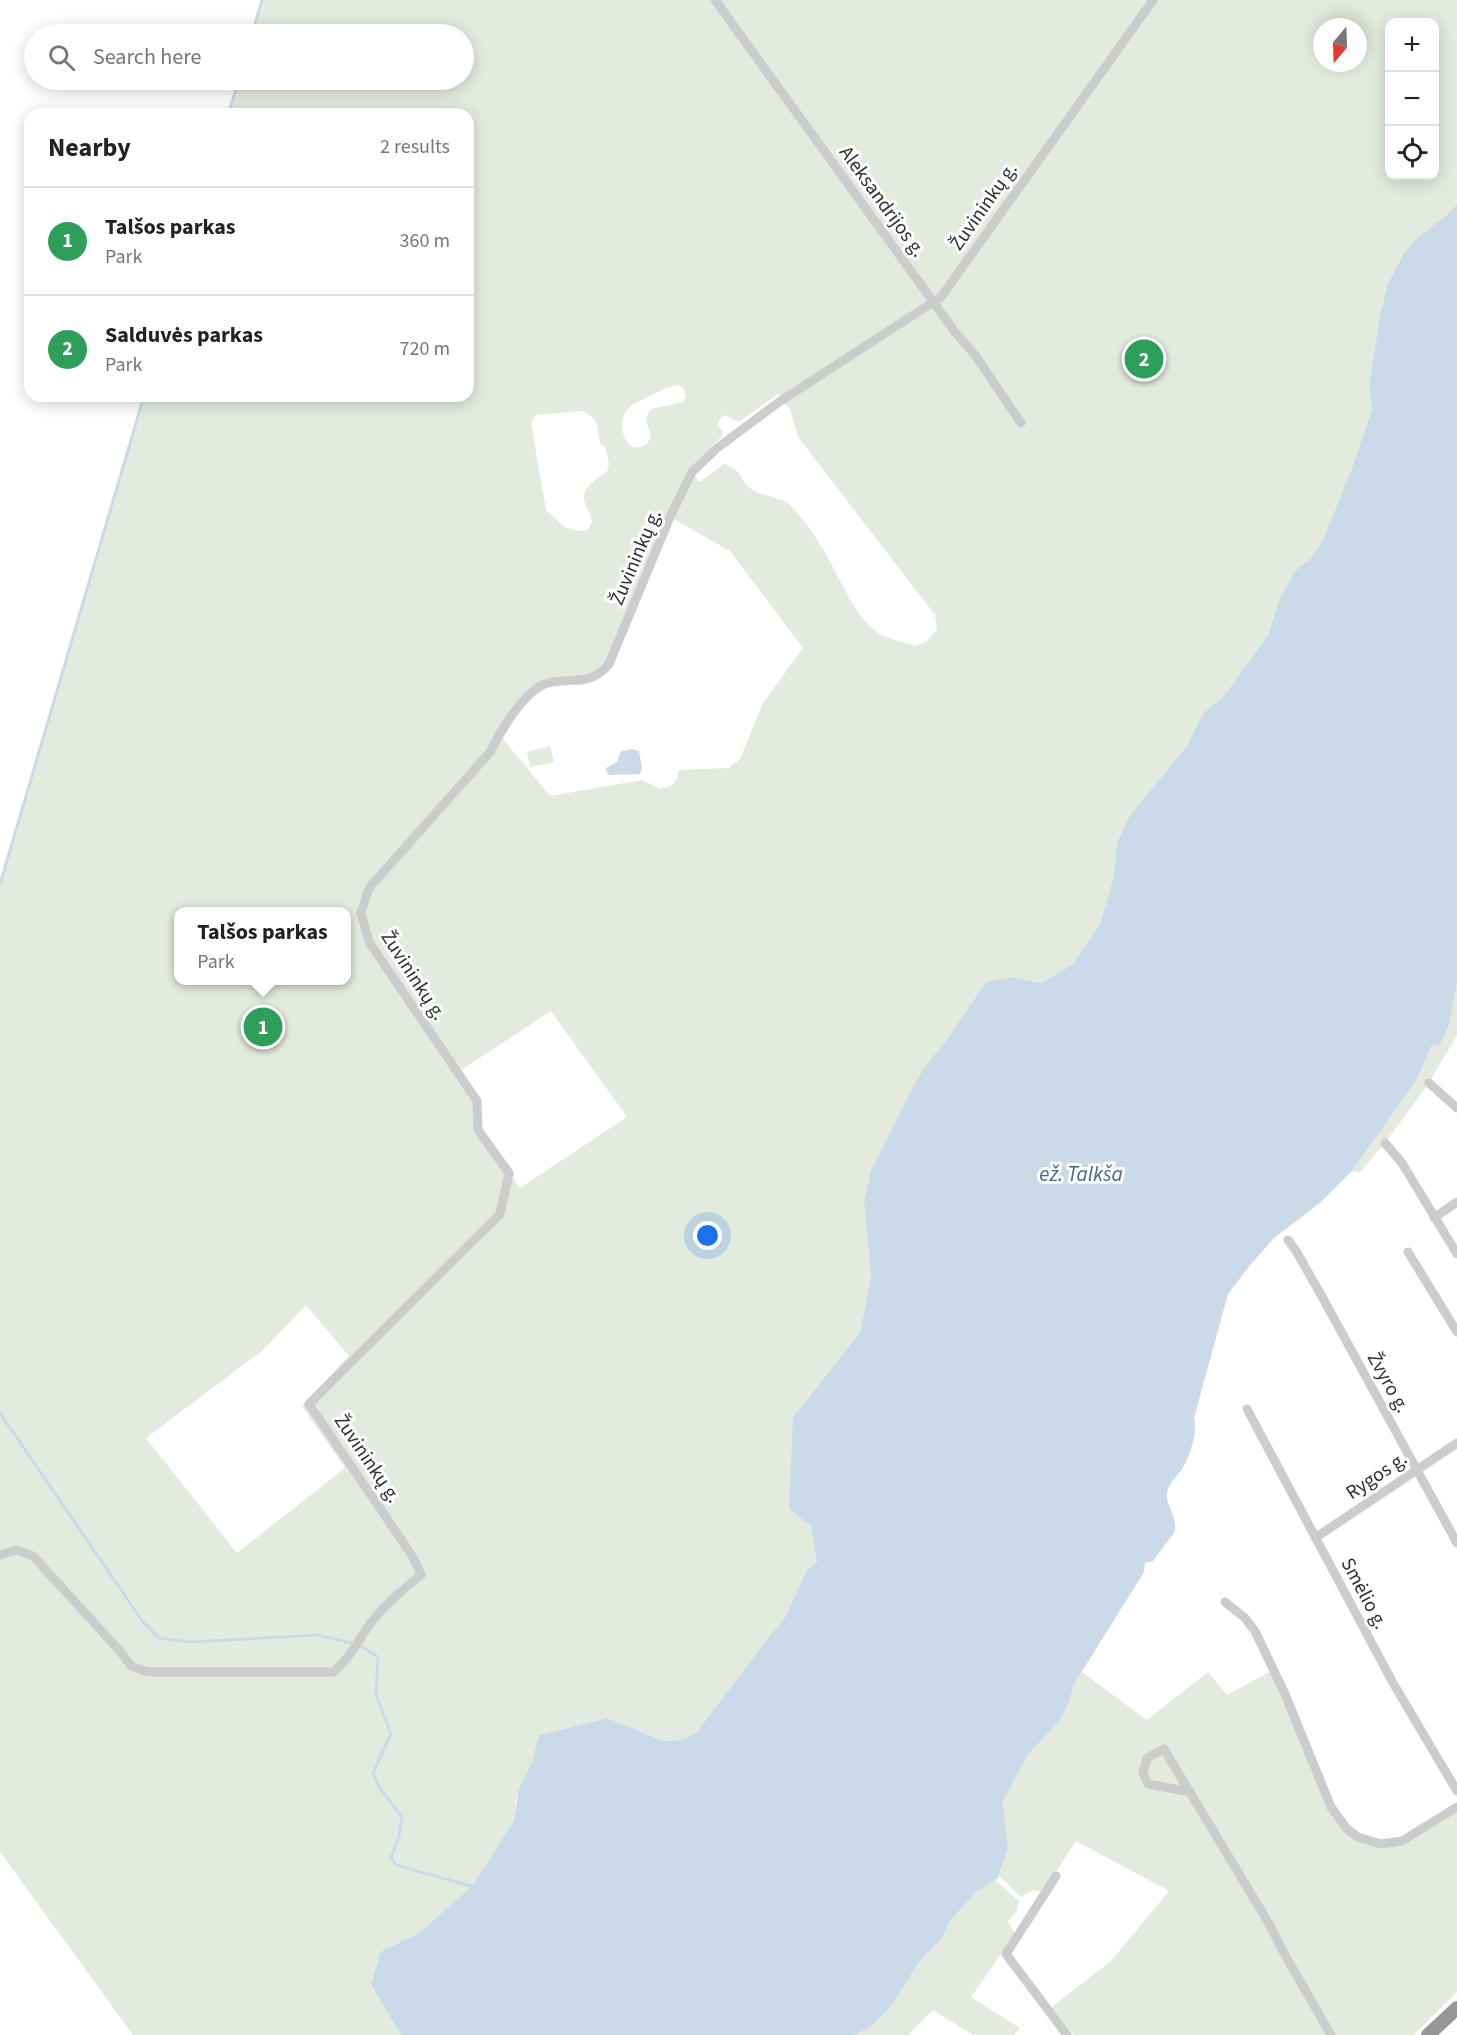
<!DOCTYPE html>
<meta charset="utf-8">
<style>
body{margin:0;font-family:"Source Sans 3",sans-serif;background:#f2f2f2;color:#222}
.controls{position:absolute;right:18px;top:18px;display:grid;overflow:hidden;border-radius:12px;box-shadow:0 3px 15px #0003}
.controls button{width:54px;height:54px;display:grid;place-items:center;padding:0;border:0;border-bottom:2px solid #e0e0e0;background:#fff;color:#222;font:30px sans-serif}
.compass{position:absolute;left:1313px;top:18px;width:54px;height:54px;border-radius:50%;background:#fff;box-shadow:0 3px 15px #0003;rotate:199deg}
.you{position:absolute;left:708px;top:1236px;width:21px;height:21px;margin:-15px;border:4px solid #fff;border-radius:50%;background:#1a73e8;box-shadow:0 0 0 9px #1a73e833}
.badge{display:grid;place-items:center;width:39px;height:39px;border-radius:50%;background:#d9473e;color:#fff;font-size:20px;font-weight:700}
.pin{position:absolute;translate:-50% -50%;border:3px solid #fff;box-shadow:0 2px 6px #0006}
.popup{position:absolute;left:174px;top:907px;width:177px;height:78px;box-sizing:border-box;display:grid;place-content:center;border-radius:12px;background:#fff;filter:drop-shadow(0 2px 4px #0005);font-size:20px;white-space:nowrap;color:#767676}
.popup b{font-size:22px;color:#222}
.popup::after{content:'';position:absolute;left:50%;top:100%;margin-left:-12px;border:12px solid transparent;border-top-color:#fff}
.list{margin:0;padding:0;list-style:none}
h2{display:flex;justify-content:space-between;align-items:center;height:78px;margin:0;padding:0 24px;font-size:26px}
h2 small{font-size:20px;font-weight:400;color:#767676}
.list li{display:grid;grid-template-columns:39px 1fr auto;gap:18px;align-items:center;box-sizing:border-box;height:108px;padding:0 24px;border-top:2px solid #e0e0e0}
.list b{display:block;font-size:22px;white-space:nowrap}
.list p{margin:0;font-size:20px;white-space:nowrap;color:#767676}
.list em{font-size:20px;font-style:normal;color:#767676}
.icon{flex:none;width:33px;height:33px;fill:none;stroke:currentColor;stroke-width:2;stroke-linecap:round;stroke-linejoin:round}
.map{position:relative;flex:none;width:1457px;height:2035px;overflow:hidden}
.search{position:absolute;background:#fff;box-shadow:0 3px 15px #0003;left:24px;top:24px;width:450px;height:66px;display:flex;align-items:center;gap:15px;box-sizing:border-box;padding:0 21px;border-radius:33px;color:#767676;font-size:22px}
.panel{position:absolute;background:#fff;box-shadow:0 3px 15px #0003;left:24px;top:108px;width:450px;height:294px;border-radius:18px}
.map>svg:first-child{display:block}
</style>
<div class="map">
<svg width="1457" height="2035" viewBox="0 0 1457 2035">
<rect width="100%" height="100%" fill="#fff"/>
<!-- green -->
<path fill="#e3ebde" fill-rule="evenodd" d="M262,0H1457V204L1387,286L1380,315L1369,386L1372,409L1353,465L1323,540L1311,558L1295,571L1279,600L1268,635L1224,696L1203,713L1187,746L1130,815L1117,842L1114,875L1100,924L1072,965L1040,983L1012,977L929,1061L864,1202L871,1277L860,1332L805,1401L811,1526L817,1562L807,1570L784,1619L768,1638L696,1733L682,1740L664,1741L607,1718L539,1735L531,1764L516,1799L513,1822L472,1886L419,1933L380,1952L371,1987L401,2035H133L0,1852V884L144,396H468V114H228L239,80H464V34H252ZM1390,22H1434V176H1390ZM1322,27H1358V63H1322ZM679,385L684,389L686,396L683,402L651,409L646,417C646,424 650,430 651,436C651,439 648,442 646,444C627,458 617,427 625,413C631,403 643,400 652,395C662,390 669,386 679,385ZM778,394L790,409L798,437L935,615L937,629L927,641L915,646C904,642 891,640 880,634C856,621 839,575 824,551C815,535 804,520 791,506C783,497 761,497 750,488C738,479 746,472 724,464L699,482L689,469L722,436L723,432L718,425L720,418L725,415L739,422ZM582,411C603,422 595,426 601,445L605,447L609,464L607,472C596,478 580,489 585,503C587,510 591,515 592,522L588,530L577,531L565,527L546,510L531,423L536,415ZM670,517L730,551L803,648L763,703L740,759L729,768L679,770C676,785 675,785 660,789L642,780L550,796L499,734L544,684L591,678L609,664ZM179,912H347V980H179ZM551,1011L627,1117L520,1188L478,1130L477,1101L458,1072ZM306,1305L349,1356L302,1406L345,1468L237,1553L146,1438L263,1350Z
M550,746L554,762L530,767L527,752Z
M1457,983V1035L1429,1083L1385,1143L1360,1172L1352,1171L1416,1081L1432,1045L1449,1025Z
M1273,1670L1331,1807L1347,1829L1381,1844L1402,1841L1457,1807V1992L1413,2035H1073L1052,2007L1111,1961L1169,1891L1076,1841L1043,1892L1033,1890L1021,1897L999,1876L1008,1848L1003,1802L1027,1756L1061,1719L1069,1703L1073,1686L1082,1672L1147,1720L1208,1672L1227,1695Z
M994,1879L1019,1901L1017,1911L1008,1921L1015,1934L971,1997L1020,2028L1014,2035H973L933,2010L908,2035H855L870,2027L890,2008L919,1962L942,1938L950,1921L977,1891Z"/>
<!-- water -->
<path fill="#cbdae9" d="M1457,204V983L1449,1025L1439,1046L1432,1045L1416,1081L1352,1171L1321,1202L1274,1238L1251,1264L1228,1294L1194,1418C1198,1432 1191,1450 1185,1464C1180,1474 1170,1481 1167,1492C1164,1504 1179,1517 1174,1533L1153,1561L1145,1563L1144,1572L1073,1686L1069,1703L1061,1719L1027,1756L1003,1802L1008,1848L998,1878L977,1891L950,1921L942,1938L919,1962L890,2008L870,2027L855,2035H401L371,1986L380,1952L419,1933L472,1886L513,1822L519,1789L531,1764L539,1735L607,1718L664,1741L682,1740L696,1733L768,1638L784,1619L807,1570L817,1562L811,1526L789,1509L793,1417L860,1332L871,1277L864,1202L871,1171L915,1083L929,1061L945,1043L986,982L1012,977L1040,983L1072,965L1100,924L1114,875L1117,842L1130,815L1187,746L1203,713L1224,696L1268,635L1279,600L1295,571L1311,558L1323,540L1353,465L1372,409L1369,386L1380,315L1387,286L1403,255L1414,241L1448,214Z
M632,749L639,751L642,768L640,774L610,775L607,773L606,768L617,762L621,751Z"/>
<g fill="none" stroke-linecap="round" stroke-linejoin="round">
<!-- stream -->
<path stroke="#cbdae9" stroke-width="3" d="M252,34L262,0
M228,114L239,80
M0,884L144,396
M0,1413L143,1622L159,1638L190,1642L318,1635L351,1643
M362,1647L378,1657L376,1695L391,1734L373,1773L379,1787L402,1817L399,1836L391,1858L396,1865L474,1887"/>
<!-- minor -->
<path stroke="#ccc" stroke-width="9" d="M715,0L955,332L975,355L1021,423
M1429,1083L1457,1108
M1385,1143L1402,1163L1457,1254
M1434,1218L1457,1202
M1288,1240L1296,1251L1320,1293L1457,1543
M1408,1252L1457,1332
M1247,1409L1393,1683L1457,1791
M1315,1538L1457,1443
M0,1555L16,1550L33,1556L118,1649L131,1666L148,1672H333C351,1658 359,1638 373,1620C387,1602 404,1589 421,1575L413,1557L309,1404L500,1214L509,1173L478,1130L477,1101L369,942L361,913L369,888L491,751C500,731 524,692 545,684C570,676 590,688 609,664L670,517L692,472L716,449L779,402L941,297L1153,0
M1225,1602L1245,1618L1255,1631L1285,1694L1331,1807L1347,1829L1358,1837L1381,1844L1402,1841L1457,1807
M1191,1792L1148,1784L1143,1773L1147,1758L1164,1749L1268,1922L1285,1955L1331,2035
M1056,1876L1006,1954L1067,2035"/>
<!-- highway -->
<path stroke="#969696" stroke-width="14" d="M1428,2035L1457,2008"/>
</g>
<g text-anchor="middle" stroke-width="6" stroke-linejoin="round" paint-order="stroke">
<!-- street labels -->
<g font-size="20" fill="#2f2f2f" stroke="#fff">
<text transform="translate(883 201) rotate(54)" y="7">Aleksandrijos g.</text>
<text transform="translate(983 206) rotate(-55)" y="7">Žuvininkų g.</text>
<text transform="translate(635 557) rotate(-67)" y="7">Žuvininkų g.</text>
<text transform="translate(414 975) rotate(57)" y="7">Žuvininkų g.</text>
<text transform="translate(1389 1382) rotate(61)" y="7">Žvyro g.</text>
<text transform="translate(368 1458) rotate(56)" y="7">Žuvininkų g.</text>
<text transform="translate(1376 1475) rotate(-34)" y="7">Rygos g.</text>
<text transform="translate(1365 1593) rotate(62)" y="7">Smėlio g.</text>
</g>
<!-- water labels -->
<g font-size="21" font-style="italic" fill="#42658b" stroke="#fff">
<text x="1081" y="1181">ež. Talkša</text>
</g>
</g>
</svg>
<div class="controls">
<button>+</button>
<button>−</button>
<button><svg class="icon" aria-label="locate" viewBox="0 0 24 24"><circle cx="12" cy="12" r="6"/><path d="M12 2v4M12 18v4M2 12h4M18 12h4"/></svg></button>
</div>
<svg class="compass" viewBox="-18 -18 36 36"><path d="M0-13l5 13h-10z" fill="#e53935"/><path d="M0 13l5-13h-10z" fill="#767676"/></svg>
<div class="you"></div>
<div class="pin badge" style="left:263px;top:1027px;background:#2e9e5b">1</div>
<div class="popup"><b>Talšos parkas</b>Park</div>
<div class="pin badge" style="left:1144px;top:359px;background:#2e9e5b">2</div>
<div class="search"><svg class="icon" aria-label="search" viewBox="0 0 24 24"><circle cx="10" cy="10" r="6"/><path d="M15 15l6 6"/></svg>Search here</div>
<section class="panel">
<h2>Nearby<small>2 results</small></h2>
<ul class="list">
<li><span class="badge" style="background:#2e9e5b">1</span><div><b>Talšos parkas</b><p>Park</p></div><em>360 m</em></li>
<li><span class="badge" style="background:#2e9e5b">2</span><div><b>Salduvės parkas</b><p>Park</p></div><em>720 m</em></li>
</ul>
</section>
</div>
